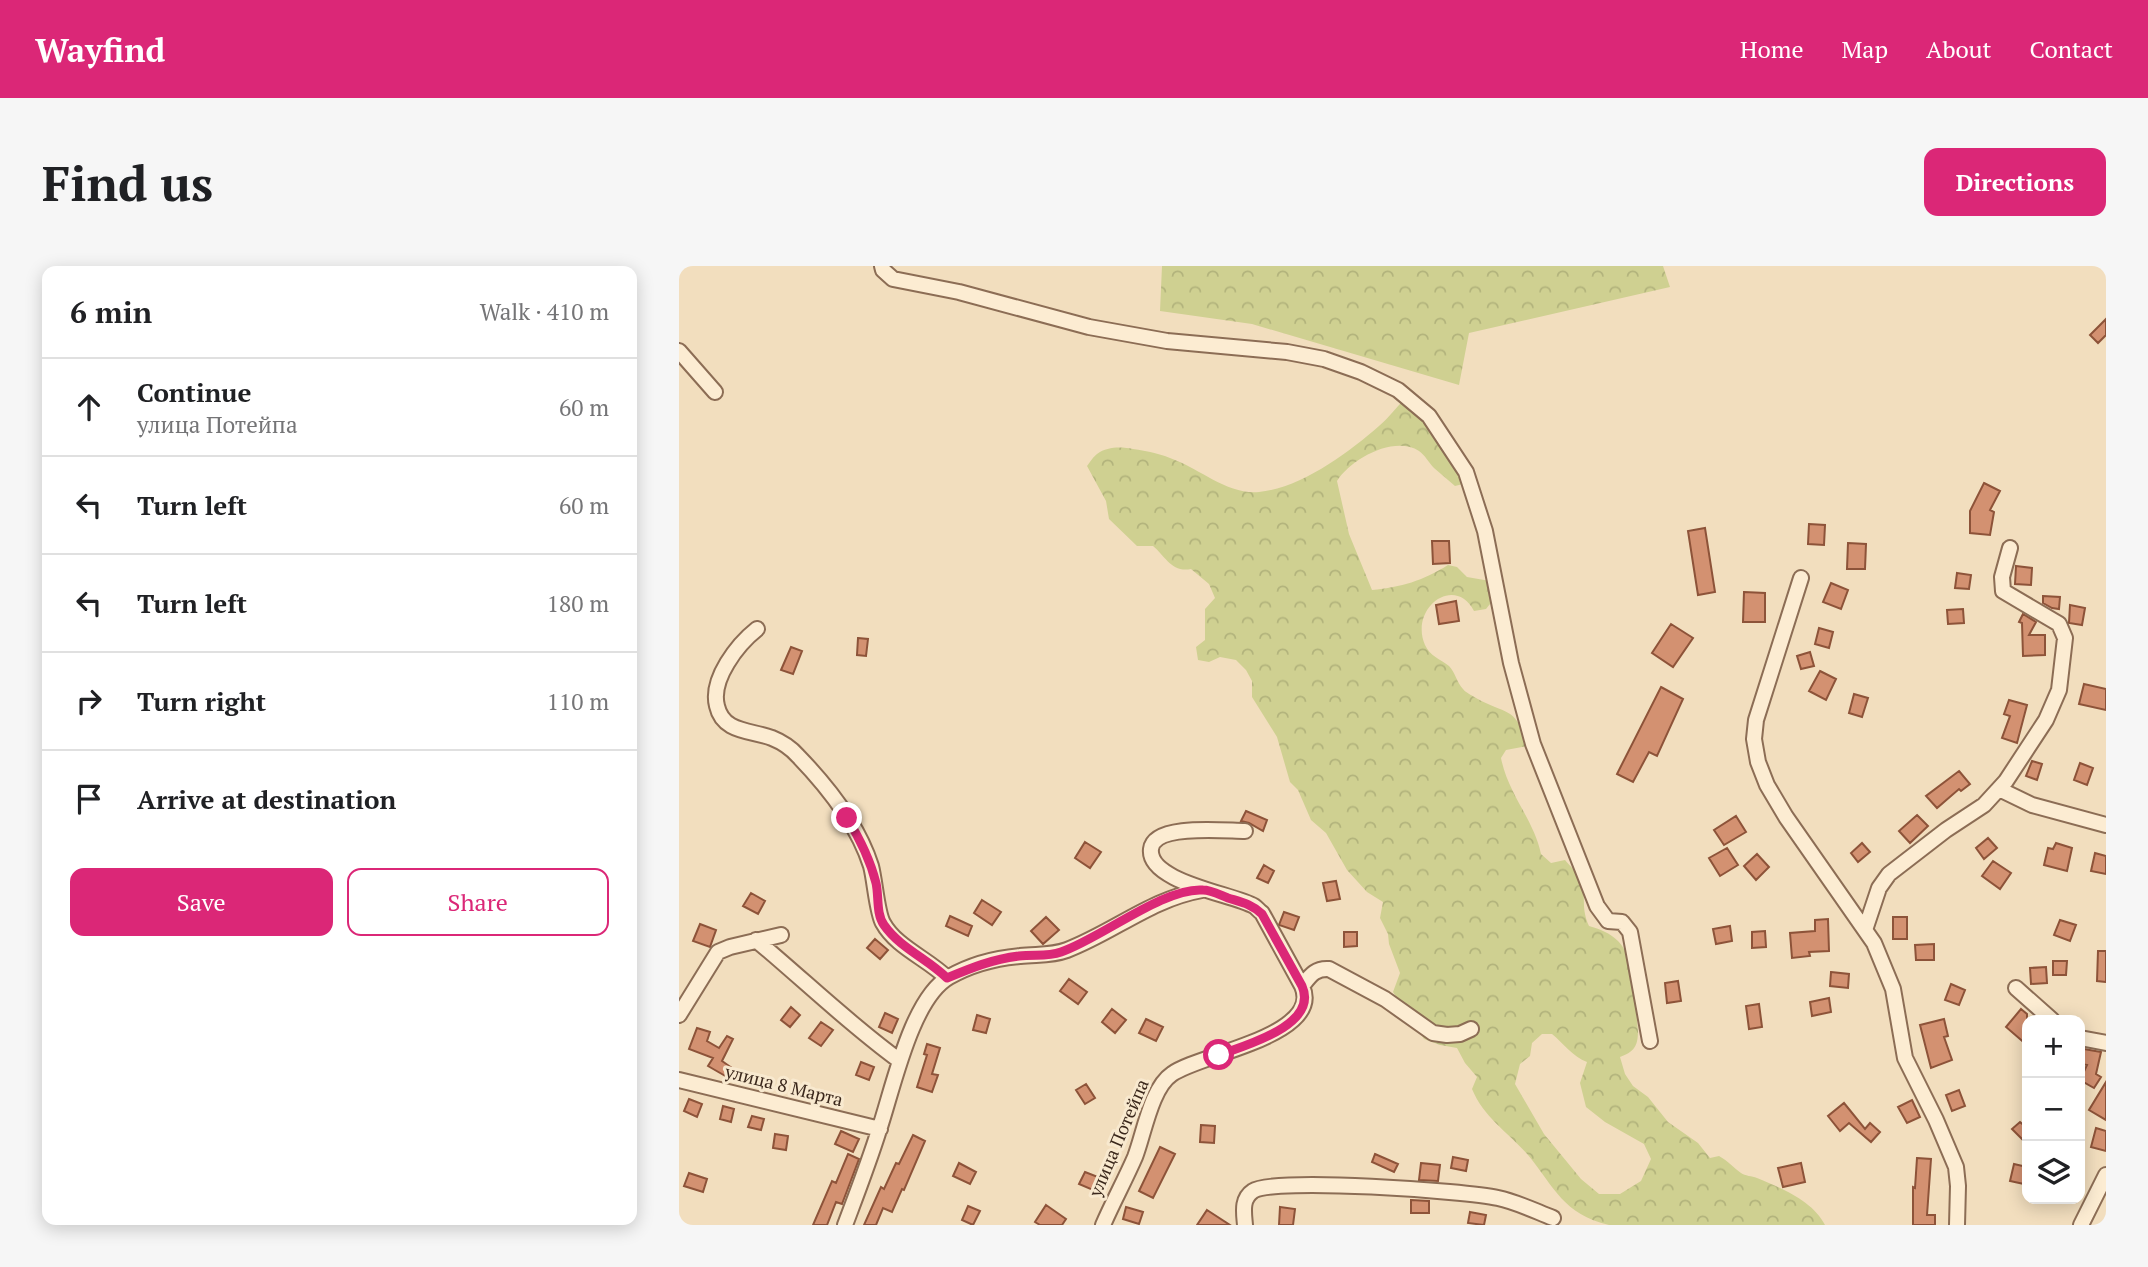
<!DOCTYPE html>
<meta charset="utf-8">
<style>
body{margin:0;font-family:"PT Serif",serif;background:#f6f6f6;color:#202124}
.controls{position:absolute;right:21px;bottom:21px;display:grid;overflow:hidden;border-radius:14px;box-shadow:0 4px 18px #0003}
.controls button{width:63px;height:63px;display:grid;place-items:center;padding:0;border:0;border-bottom:2px solid #e0e0e0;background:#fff;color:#202124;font:35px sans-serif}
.stop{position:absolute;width:21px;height:21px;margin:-16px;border:5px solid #db2777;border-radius:50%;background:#fff}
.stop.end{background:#db2777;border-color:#fff;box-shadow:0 2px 7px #0008}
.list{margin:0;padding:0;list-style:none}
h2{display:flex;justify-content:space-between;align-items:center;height:91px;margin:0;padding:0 28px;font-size:30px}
h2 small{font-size:23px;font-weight:400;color:#757577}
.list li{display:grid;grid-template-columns:46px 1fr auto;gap:21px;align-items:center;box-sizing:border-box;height:98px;padding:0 28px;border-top:2px solid #e0e0e0}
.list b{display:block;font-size:26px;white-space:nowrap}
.list p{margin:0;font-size:23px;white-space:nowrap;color:#757577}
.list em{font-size:23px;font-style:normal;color:#757577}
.actions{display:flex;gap:14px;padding:21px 28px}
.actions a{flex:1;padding:16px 0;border:2px solid #db2777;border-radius:14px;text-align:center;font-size:24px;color:#db2777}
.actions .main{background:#db2777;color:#fff}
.icon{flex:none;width:38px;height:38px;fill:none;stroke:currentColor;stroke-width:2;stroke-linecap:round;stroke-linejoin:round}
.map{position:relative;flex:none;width:1427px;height:959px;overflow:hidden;border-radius:14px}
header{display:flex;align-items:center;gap:42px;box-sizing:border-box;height:98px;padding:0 35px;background:#db2777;color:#fff}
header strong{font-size:33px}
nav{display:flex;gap:38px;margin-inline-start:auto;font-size:24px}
.intro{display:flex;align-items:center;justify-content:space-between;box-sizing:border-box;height:168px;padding:0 42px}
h1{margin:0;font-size:49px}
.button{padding:18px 32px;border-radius:14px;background:#db2777;color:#fff;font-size:24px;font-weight:700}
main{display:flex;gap:42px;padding:0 42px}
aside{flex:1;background:#fff;border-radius:14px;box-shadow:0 4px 18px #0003}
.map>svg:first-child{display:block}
</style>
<header>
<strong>Wayfind</strong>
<nav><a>Home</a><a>Map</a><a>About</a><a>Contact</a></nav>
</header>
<div class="intro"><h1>Find us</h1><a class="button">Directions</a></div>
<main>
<aside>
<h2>6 min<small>Walk · 410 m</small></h2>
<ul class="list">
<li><svg class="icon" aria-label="ahead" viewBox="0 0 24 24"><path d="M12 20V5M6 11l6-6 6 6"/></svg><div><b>Continue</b><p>улица Потейпа</p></div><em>60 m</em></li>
<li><svg class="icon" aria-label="left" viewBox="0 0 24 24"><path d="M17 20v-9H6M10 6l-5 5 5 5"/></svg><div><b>Turn left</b></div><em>60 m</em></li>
<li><svg class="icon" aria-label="left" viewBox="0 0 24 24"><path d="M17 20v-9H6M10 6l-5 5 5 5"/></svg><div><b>Turn left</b></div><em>180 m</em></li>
<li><svg class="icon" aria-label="right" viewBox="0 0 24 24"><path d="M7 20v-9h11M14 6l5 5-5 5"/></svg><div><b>Turn right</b></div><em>110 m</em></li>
<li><svg class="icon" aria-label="arrive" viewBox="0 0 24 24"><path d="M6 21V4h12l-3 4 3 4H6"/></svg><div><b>Arrive at destination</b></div></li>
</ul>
<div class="actions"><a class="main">Save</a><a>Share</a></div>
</aside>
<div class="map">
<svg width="1427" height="959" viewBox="0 0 1427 959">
<defs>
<pattern id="forest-crowns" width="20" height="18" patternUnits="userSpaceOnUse" patternTransform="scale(1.75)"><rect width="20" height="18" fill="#cfd091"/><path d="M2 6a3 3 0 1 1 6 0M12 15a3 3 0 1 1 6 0" fill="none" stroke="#b2b37c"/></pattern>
</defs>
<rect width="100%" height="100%" fill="#f2debe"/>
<!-- forest -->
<path fill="url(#forest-crowns)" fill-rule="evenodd" d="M483,0H984L991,21L790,67L780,119L573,58L481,45Z
M726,133L751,156L784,210V218L776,220C769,214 762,208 755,202C750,197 746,189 740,185C715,169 672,193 658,215L670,268L693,324C723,321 743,315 769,299L778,301L788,311L811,315L815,333L807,343L795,345C776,308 730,342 746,379C751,390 761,393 770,400C776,406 778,417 784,423C787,427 793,429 797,432C829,450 836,439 849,480L827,484L822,492C829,528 855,554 862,588L872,597L886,594C892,601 901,609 903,619C907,634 902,642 910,660C921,663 931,667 939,675C957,693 956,740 959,765C959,780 955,786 941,791L946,808L954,820L969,831L989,856L1019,877L1031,892L1040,890C1049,895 1055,902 1062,907C1066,910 1073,910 1078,912C1102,922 1134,935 1146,959H930C884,948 876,922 849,889C829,866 805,852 793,823L798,811L786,797L778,782L761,779L745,773L714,726L721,707L710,678L709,668L701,652L704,636L688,626L668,604L647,567L632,554L619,524L611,516L598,471L573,431V415L567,404L557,394L541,391L530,396L519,394L517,381L526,374V343L536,332L530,318L512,303C493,307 486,290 474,280H458L430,253L427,235L408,200C411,196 415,190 418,188C429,180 443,181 454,183C468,185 483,188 496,194C522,204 550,229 580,226C622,222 669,187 700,160C710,152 717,141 726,133ZM863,768H873C884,777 894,791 908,796L901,817L907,841L926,856L965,878L972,893L962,915L941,928H920L902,913L865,868L836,818L841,798L851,790L853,777Z"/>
<!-- building -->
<path fill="#d39171" stroke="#8d5339" stroke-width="2" d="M1427,53V69L1419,77L1411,69Z
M1305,217L1321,225L1311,244L1315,246L1311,269L1291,267V245Z
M1130,258L1146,259L1145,279L1129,278Z
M1026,262L1036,326L1019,329L1009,265Z
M753,275H770L771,297L754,298Z
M1169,277L1187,278L1186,303H1168Z
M1337,300L1353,302L1352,319L1336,318Z
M1278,307L1292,309L1290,323L1276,322Z
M1152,317L1169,324L1162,343L1144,336Z
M1065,326L1086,327V356H1064Z
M1364,330L1381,331L1380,343L1373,342L1364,337Z
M777,335L780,355L760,358L757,339Z
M1391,339L1406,342L1403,359L1390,357Z
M1284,343L1285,357L1269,358L1268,344Z
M1344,348L1357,356L1350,369H1366V389L1344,390L1343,357L1340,356Z
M992,358L1014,372L994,401L973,387Z
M1140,362L1154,366L1150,382L1136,378Z
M179,372L189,373L187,390L178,389Z
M112,381L123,385L114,408L102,404Z
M1131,386L1135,400L1122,403L1118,390Z
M1141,405L1157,413L1147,434L1130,425Z
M1405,418L1427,423V444L1400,438Z
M982,421L1004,433L978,490L970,486L954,516L938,508Z
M1175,428L1189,432L1183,451L1170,447Z
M1330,434L1348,439L1338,477L1323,472L1331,450L1325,448Z
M1353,495L1363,498L1358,514L1347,510Z
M1401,497L1414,502L1408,519L1395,514Z
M1280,505L1291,518L1282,525L1280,523L1258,542L1247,530Z
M567,545L588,554L584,565L570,557L562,555Z
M1238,549L1249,560L1231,577L1220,565Z
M1057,550L1067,566L1045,579L1035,564Z
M1309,572L1318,582L1305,593L1297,582Z
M406,576L422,586L411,602L396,592Z
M1183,577L1191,586L1179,596L1172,587Z
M1377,577L1393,582L1388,605L1365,599L1369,582L1374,583Z
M1048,582L1059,599L1041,610L1030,592Z
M1416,587L1427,590V608L1412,605Z
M1078,588L1090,601L1077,614L1065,600Z
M1314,595L1332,607L1321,623L1303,610Z
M585,599L595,605L589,617L578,612Z
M657,615L661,633L648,635L644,617Z
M72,627L86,635L79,648L64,640Z
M303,634L322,646L313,659L295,647Z
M605,646L620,651L615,664L600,659Z
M271,650L293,660L289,670L267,660Z
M367,651L380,664L364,678L352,665Z
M1214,651H1228V673H1214Z
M1149,653L1150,685L1130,686L1131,690L1113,692L1111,667L1136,665V654Z
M1381,654L1397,659L1391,675L1375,669Z
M21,658L37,664L31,681L14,675Z
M1051,660L1053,675L1037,678L1034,663Z
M1086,665L1087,681L1073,682V666Z
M665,666H678V680L665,681Z
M196,673L209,684L201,693L188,682Z
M1255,678V694H1237L1236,679Z
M1419,685H1427V716L1418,715Z
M1374,695H1388L1387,709H1374Z
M1367,701L1368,717L1352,718L1351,702Z
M1152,706L1170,708L1169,722L1151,720Z
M390,713L408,726L399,738L381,725Z
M999,715L1002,735L988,737L986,717Z
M1272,718L1286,724L1280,739L1266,734Z
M1150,732L1152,746L1133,750L1131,736Z
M1080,738L1083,761L1070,763L1067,740Z
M112,741L121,749L111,761L102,754Z
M433,743L447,754L436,767L423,756Z
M1342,743L1348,748V779L1327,761Z
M206,747L219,753L213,767L200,761Z
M298,749L311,753L307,767L294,764Z
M467,753L484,761L477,775L460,767Z
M1265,753L1269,770L1265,771L1273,794L1252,802L1241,759Z
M142,756L154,764L142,780L130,772Z
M18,762L31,766L28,775L40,782L48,770L54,773L43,795L60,807L55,815L29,800L34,792L10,783Z
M248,778L261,782L253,808L259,809L253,826L238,821L248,789L245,788Z
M1405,783L1422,786L1417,808L1422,811L1415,822L1401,814L1408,799L1402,798Z
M182,796L195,801L190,814L177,809Z
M1427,816V854L1410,844Z
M407,818L416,832L406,838L397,824Z
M1280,824L1286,840L1273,845L1267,829Z
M10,833L23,838L18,851L5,845Z
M1233,834L1241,851L1228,857L1219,841Z
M1165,837L1186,863L1191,857L1201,866L1192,876L1170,857L1161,865L1149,850Z
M44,840L55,843L52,856L41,853Z
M73,850L85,853L82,864L69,861Z
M1341,856L1348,862V878L1333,863Z
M522,859L536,860L535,877L521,876Z
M1417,862L1427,865V885L1412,881Z
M162,865L180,873L174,886L156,878Z
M96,868L109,870L107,884L94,882Z
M234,869L246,875L225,924L223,923L213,946L204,942L197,959H185L202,921L205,923L217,897L220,898Z
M481,881L496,888L474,932L460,925Z
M169,888L180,893L163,938L157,936L148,959H134L153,915L157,917Z
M696,888L719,898L715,906L693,896Z
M774,891L789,894L787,905L772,902Z
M1238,892L1252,893L1248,949H1256V959H1234V921L1236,922Z
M280,897L297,906L291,918L274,910Z
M742,897L761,899L759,915L740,914Z
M1122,897L1126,916L1104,921L1099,902Z
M1335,898L1348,901L1345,918L1331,915Z
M406,906L419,911L414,924L400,918Z
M10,907L28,913L24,926L5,920Z
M732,934L750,935V947H732Z
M367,939L387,953L383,959H361L356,956Z
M289,940L301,945L294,959L283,954Z
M447,941L464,946L460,958L444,953Z
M601,941L616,943L614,959H600Z
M528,944L551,959H518Z
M791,946L807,949L805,959L789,957Z"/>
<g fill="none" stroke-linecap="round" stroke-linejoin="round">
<!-- minor casing -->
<g stroke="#8c6d55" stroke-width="18">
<path id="minor" d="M203,0L204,4L214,13L280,26L410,61L488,75L608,86L645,93L682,106L719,124L750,150L787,206L806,265L832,397L854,478L918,640L929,655L943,656L951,666L971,775
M0,85L36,126
M1122,312L1077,454L1075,473L1079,496L1088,519L1107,551L1195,677L1214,723L1226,792L1257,854L1277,901L1279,920L1278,959
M78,363C59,378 31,413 38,440C44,467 72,464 93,472C103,476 112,482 119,490C149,521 179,559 192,600C196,615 198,647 204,657C217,681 249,693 268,712
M1320,523L1353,539L1427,559
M1186,664L1200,622L1210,608L1267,564L1305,539L1327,515L1367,454L1380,424L1386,372L1380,358L1324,325L1323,311L1331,282
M77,674C125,714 170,758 221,795
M623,720C631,710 636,702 650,703L706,733L754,767L768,769L781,768L792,763
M1337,722L1373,754
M0,749L39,686L51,681L102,669
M1401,772L1427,777
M0,814L201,863
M166,959C178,927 190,896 200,864C214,823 232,733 270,711C291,699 317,692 341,690C358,688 372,690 388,684C435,666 472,633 523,624
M424,959C434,936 446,914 456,891C465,868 472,822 493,808C520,788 645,770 623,720L583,647C580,645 578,642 575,640C554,628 468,616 472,583C475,557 546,565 566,565
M566,959C565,947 562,933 574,925C594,911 788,925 819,932C838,936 856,945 874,952
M1402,959L1427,909"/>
</g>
<!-- minor -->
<use href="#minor" stroke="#fcecd2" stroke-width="14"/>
</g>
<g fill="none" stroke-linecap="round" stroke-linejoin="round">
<!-- route -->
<path stroke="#db2777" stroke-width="9" d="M168,552C181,573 191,593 197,617C200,630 197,648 205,659C221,682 249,693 268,712C292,702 314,693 340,690C355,688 368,691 382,686C421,673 485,621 524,624C532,624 541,629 549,632C562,636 573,638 583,648L623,720C640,759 567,779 540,789"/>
</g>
<g text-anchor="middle" stroke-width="6" stroke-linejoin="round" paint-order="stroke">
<!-- street labels -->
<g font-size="18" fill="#3a271b" stroke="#f8e9cf">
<text transform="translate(105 820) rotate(14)" y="6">улица 8 Марта</text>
<text transform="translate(440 872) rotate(-67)" y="6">улица Потейпа</text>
</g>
</g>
</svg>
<div class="controls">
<button>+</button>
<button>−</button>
<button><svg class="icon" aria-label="layers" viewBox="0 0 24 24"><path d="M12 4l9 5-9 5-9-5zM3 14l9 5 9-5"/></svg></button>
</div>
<div class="stop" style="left:540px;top:789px"></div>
<div class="stop end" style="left:168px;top:552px"></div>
</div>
</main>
